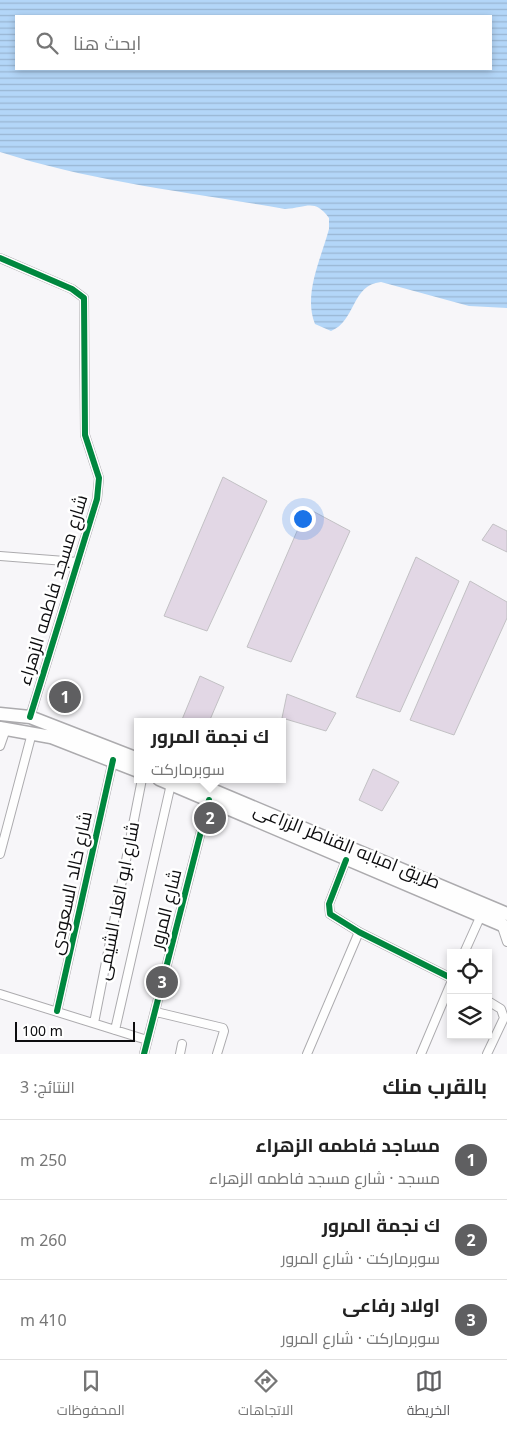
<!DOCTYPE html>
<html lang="ar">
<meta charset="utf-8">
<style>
body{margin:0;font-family:"Noto Sans",Cairo,sans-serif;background:#f6f6f6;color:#222;direction:rtl}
.controls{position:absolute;right:15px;bottom:15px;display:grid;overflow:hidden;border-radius:0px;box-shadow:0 2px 8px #0003}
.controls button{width:45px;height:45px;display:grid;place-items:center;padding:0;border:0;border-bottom:1px solid #e0e0e0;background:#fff;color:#222;font:25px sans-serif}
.scale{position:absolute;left:15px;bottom:12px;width:120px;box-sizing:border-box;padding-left:5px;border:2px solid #0d0d0f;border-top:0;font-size:14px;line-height:18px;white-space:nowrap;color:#0d0d0f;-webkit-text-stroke:4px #fff;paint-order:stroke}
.you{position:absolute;left:302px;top:518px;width:18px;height:18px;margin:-12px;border:4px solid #fff;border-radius:50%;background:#1a73e8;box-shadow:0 0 0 8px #1a73e833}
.badge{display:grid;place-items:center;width:32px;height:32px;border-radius:50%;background:#5f5f61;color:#fff;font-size:16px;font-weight:700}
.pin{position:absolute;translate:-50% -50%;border:2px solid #fff;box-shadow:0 1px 5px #0006}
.popup{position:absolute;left:134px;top:718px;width:152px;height:65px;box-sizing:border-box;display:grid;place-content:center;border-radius:0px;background:#fff;filter:drop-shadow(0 1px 4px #0005);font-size:16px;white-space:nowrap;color:#767676}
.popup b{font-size:19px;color:#222}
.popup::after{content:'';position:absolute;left:50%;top:100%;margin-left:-10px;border:10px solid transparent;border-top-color:#fff}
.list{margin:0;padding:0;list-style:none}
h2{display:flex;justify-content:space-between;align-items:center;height:65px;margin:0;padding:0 20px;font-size:21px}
h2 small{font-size:16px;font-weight:400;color:#767676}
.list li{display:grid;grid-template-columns:32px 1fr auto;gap:15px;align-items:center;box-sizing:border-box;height:80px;padding:0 20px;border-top:1px solid #e0e0e0}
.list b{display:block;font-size:19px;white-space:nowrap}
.list p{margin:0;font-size:16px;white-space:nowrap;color:#767676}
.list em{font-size:16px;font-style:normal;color:#767676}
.icon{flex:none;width:28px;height:28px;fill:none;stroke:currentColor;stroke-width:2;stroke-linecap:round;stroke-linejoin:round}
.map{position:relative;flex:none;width:507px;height:1054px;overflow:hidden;direction:ltr}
.search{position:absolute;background:#fff;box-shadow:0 2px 8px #0003;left:15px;right:15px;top:15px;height:55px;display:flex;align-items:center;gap:12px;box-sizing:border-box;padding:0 18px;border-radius:0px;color:#767676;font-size:19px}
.sheet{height:305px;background:#fff}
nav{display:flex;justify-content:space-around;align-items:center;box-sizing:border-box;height:70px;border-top:1px solid #e0e0e0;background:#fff;font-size:14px;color:#767676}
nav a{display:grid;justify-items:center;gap:2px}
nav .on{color:#5f5f61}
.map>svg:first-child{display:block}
</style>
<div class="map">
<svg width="507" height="1054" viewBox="0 0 507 1054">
<defs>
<pattern id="water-rules" width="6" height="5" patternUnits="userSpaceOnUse" patternTransform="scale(1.25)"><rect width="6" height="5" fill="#b3d6f8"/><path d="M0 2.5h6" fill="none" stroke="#99b6d3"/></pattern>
</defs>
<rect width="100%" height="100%" fill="#f7f6f9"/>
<!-- water -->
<path fill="url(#water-rules)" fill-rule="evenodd" d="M0,0H507V308L469,306L381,282C351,285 356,321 331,331L315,324C303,294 321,259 329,229V218C314,198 307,208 285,209C189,192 93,182 0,152ZM16,16H491V69H16Z"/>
<!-- building -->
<path fill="#e2d7e5" stroke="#c2c1c4" d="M223,477L267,501L207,631L164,616Z
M307,508L350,531L291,662L247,647Z
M493,524L507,531V552L482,540Z
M416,557L459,581L400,712L356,697Z
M470,581L507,602V618L454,735L410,720Z
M200,676L224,687L209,722H181Z
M72,687L76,703L57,707L54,691Z
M287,694L336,713L326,731L282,718Z
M373,769L399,782L382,811L359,800Z"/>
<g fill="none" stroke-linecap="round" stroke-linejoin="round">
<!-- street casing -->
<g stroke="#acabae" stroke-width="10">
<path id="street" d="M0,258L72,289L84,298L85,435L99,478L97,499L30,717
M0,556L78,562
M0,746L6,729
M0,854L32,733
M346,860L329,904L330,914L359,932L451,978
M501,924L507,942
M464,953L482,913
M0,994L147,1040
M57,1011L113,760
M156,1012L223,1028L224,1031L217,1054
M94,1023L142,779
M115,1030L171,784
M144,1054L209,800
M180,1054L182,1044
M307,1054L359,932
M421,1054L451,983
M487,1054L504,1018L501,1009L488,1001"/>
</g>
<!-- primary casing -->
<g stroke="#acabae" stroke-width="15">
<path id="primary" d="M0,714L30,717L138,759
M0,728L51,737L138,771
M159,779L507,927
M186,779L507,914"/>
</g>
<!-- street -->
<use href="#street" stroke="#fefefe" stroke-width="8"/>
<!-- primary -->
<use href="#primary" stroke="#fefefe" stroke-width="12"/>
<!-- cycleway casing -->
<g stroke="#fff" stroke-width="9">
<path id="cycleway" d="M0,258L72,289L84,298L85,435L99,478L97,499L30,717
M346,860L329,904L330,914L359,932L451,978
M57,1011L113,760
M144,1054L209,800"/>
</g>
<!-- cycleway -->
<use href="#cycleway" stroke="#00873e" stroke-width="6"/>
</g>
<g text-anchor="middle" stroke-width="5" stroke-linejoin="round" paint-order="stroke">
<!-- street labels -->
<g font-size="18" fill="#0d0d0f" stroke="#fff">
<text transform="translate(53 590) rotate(-73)" y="6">شارع مسجد فاطمه الزهراء</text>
<text transform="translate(347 846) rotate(22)" y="6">طريق امبابه القناطر الزراعى</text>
<text transform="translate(71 883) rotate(-78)" y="6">شارع خالد السعودى</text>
<text transform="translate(118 901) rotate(-79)" y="6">شارع ابو العلا الشيمى</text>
<text transform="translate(166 909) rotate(-76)" y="6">شارع المرور</text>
</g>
</g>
</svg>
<div class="controls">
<button><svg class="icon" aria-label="locate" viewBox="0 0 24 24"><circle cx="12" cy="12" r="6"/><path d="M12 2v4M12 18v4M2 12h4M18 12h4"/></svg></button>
<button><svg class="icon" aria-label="layers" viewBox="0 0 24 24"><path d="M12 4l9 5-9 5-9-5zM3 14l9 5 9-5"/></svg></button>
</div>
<div class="scale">100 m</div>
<div class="you"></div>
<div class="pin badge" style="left:65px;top:697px">1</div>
<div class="pin badge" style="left:210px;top:818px">2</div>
<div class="popup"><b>ك نجمة المرور</b>سوبرماركت</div>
<div class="pin badge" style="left:162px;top:982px">3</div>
<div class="search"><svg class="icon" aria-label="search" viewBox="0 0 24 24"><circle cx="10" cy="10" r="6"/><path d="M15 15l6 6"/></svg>ابحث هنا</div>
</div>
<section class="sheet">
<h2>بالقرب منك<small>النتائج: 3</small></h2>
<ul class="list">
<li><span class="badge">1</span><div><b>مساجد فاطمه الزهراء</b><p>مسجد · شارع مسجد فاطمه الزهراء</p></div><em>250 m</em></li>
<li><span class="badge">2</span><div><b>ك نجمة المرور</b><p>سوبرماركت · شارع المرور</p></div><em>260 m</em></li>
<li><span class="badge">3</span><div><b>اولاد رفاعى</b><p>سوبرماركت · شارع المرور</p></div><em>410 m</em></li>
</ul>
</section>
<nav>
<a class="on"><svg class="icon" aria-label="map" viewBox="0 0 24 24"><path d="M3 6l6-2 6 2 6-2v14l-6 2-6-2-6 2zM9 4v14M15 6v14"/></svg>الخريطة</a>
<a><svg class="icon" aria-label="directions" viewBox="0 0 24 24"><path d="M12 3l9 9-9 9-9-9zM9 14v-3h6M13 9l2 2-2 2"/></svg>الاتجاهات</a>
<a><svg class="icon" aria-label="saved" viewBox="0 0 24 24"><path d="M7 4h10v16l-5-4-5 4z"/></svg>المحفوظات</a>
</nav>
